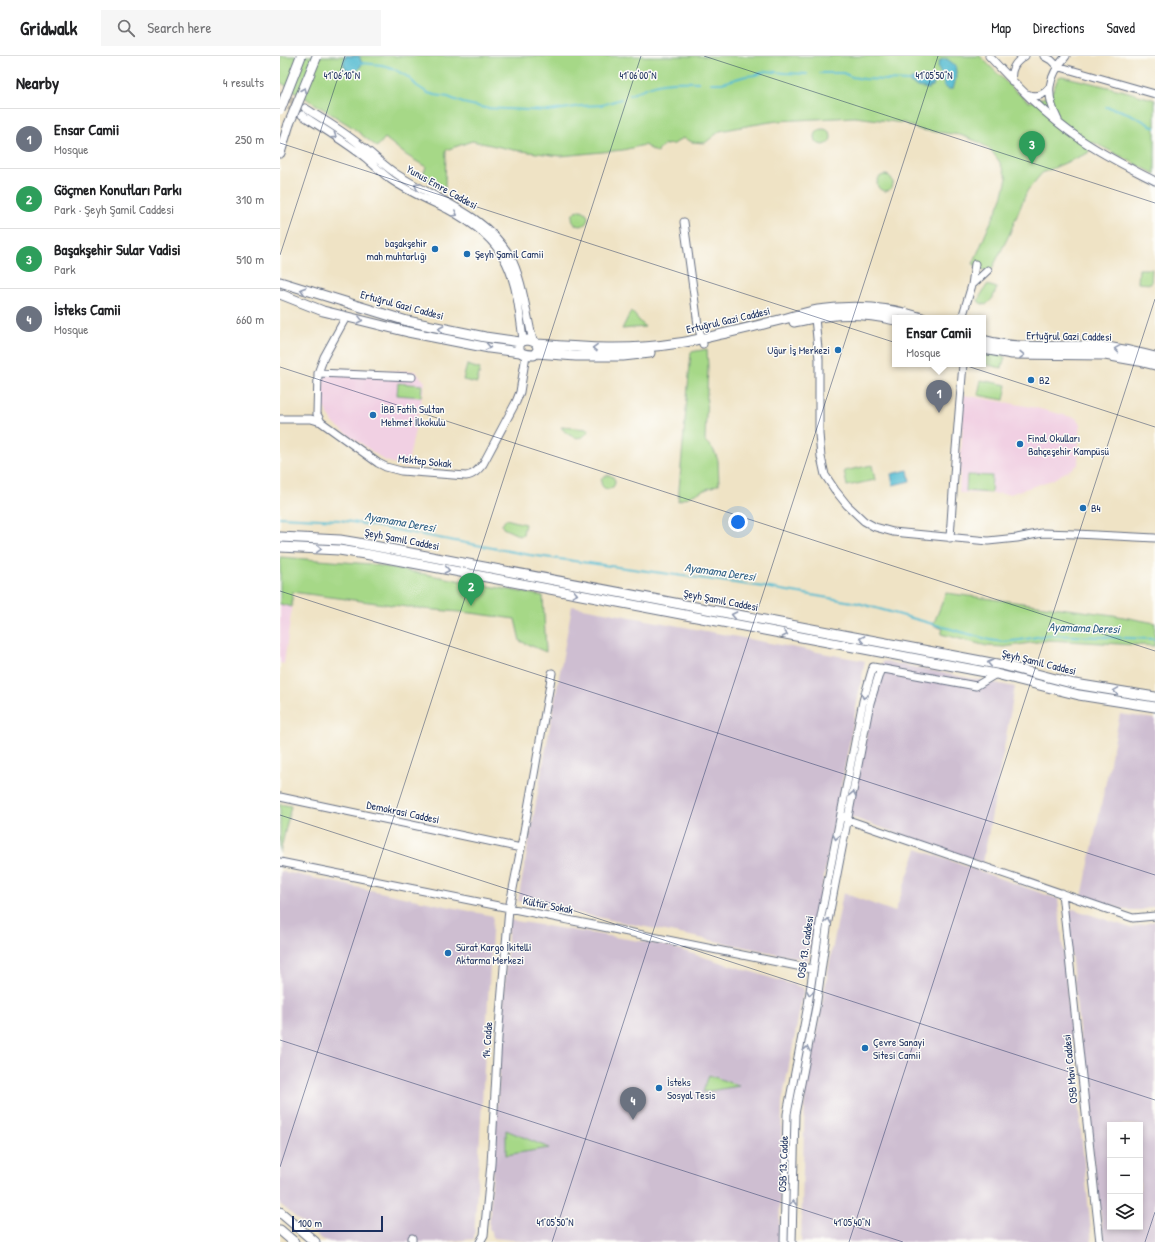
<!DOCTYPE html>
<meta charset="utf-8">
<style>
body{margin:0;font-family:"Patrick Hand",sans-serif;background:#f6f6f6;color:#202124}
.controls{position:absolute;right:12px;bottom:12px;display:grid;overflow:hidden;border-radius:0px;box-shadow:0 2px 6px #0003}
.controls button{width:36px;height:36px;display:grid;place-items:center;padding:0;border:0;border-bottom:1px solid #e0e0e0;background:#fff;color:#202124;font:20px sans-serif}
.scale{position:absolute;left:12px;bottom:10px;width:91px;box-sizing:border-box;padding-left:4px;border:2px solid #1b2f5e;border-top:0;font-size:11px;line-height:14px;white-space:nowrap;color:#1b2f5e;-webkit-text-stroke:3px #fdfcf7;paint-order:stroke}
.you{position:absolute;left:458px;top:466px;width:14px;height:14px;margin:-10px;border:3px solid #fff;border-radius:50%;background:#1a73e8;box-shadow:0 0 0 6px #1a73e833}
.badge{display:grid;place-items:center;width:26px;height:26px;border-radius:50%;background:#1f6fb2;color:#fff;font-size:13px;font-weight:700}
.pin{position:absolute;translate:-50% -33px;filter:drop-shadow(0 1px 2px #0008)}
.pin::after{content:'';position:absolute;top:21px;width:14px;height:12px;background:inherit;clip-path:polygon(0 0,100% 0,50% 100%)}
.popup{position:absolute;left:612px;top:259px;width:94px;height:52px;box-sizing:border-box;display:grid;place-content:center;border-radius:0px;background:#fff;filter:drop-shadow(0 1px 3px #0005);font-size:13px;white-space:nowrap;color:#757577}
.popup b{font-size:15px;color:#202124}
.popup::after{content:'';position:absolute;left:50%;top:100%;margin-left:-8px;border:8px solid transparent;border-top-color:#fff}
.list{margin:0;padding:0;list-style:none}
h2{display:flex;justify-content:space-between;align-items:center;height:52px;margin:0;padding:0 16px;font-size:17px}
h2 small{font-size:13px;font-weight:400;color:#757577}
.list li{display:grid;grid-template-columns:26px 1fr auto;gap:12px;align-items:center;box-sizing:border-box;height:60px;padding:0 16px;border-top:1px solid #e0e0e0}
.list b{display:block;font-size:15px;white-space:nowrap}
.list p{margin:0;font-size:13px;white-space:nowrap;color:#757577}
.list em{font-size:13px;font-style:normal;color:#757577}
.icon{flex:none;width:22px;height:22px;fill:none;stroke:currentColor;stroke-width:2;stroke-linecap:round;stroke-linejoin:round}
.map{position:relative;flex:none;width:875px;height:1186px;overflow:hidden}
header{display:flex;align-items:center;gap:24px;box-sizing:border-box;height:56px;padding:0 20px;background:#fff;border-bottom:1px solid #e0e0e0}
header strong{font-size:19px}
nav{display:flex;gap:22px;margin-inline-start:auto;font-size:14px}
.search{width:280px;height:36px;background:#f6f6f6;display:flex;align-items:center;gap:10px;box-sizing:border-box;padding:0 14px;border-radius:0px;color:#757577;font-size:15px}
main{display:flex}
aside{flex:1;background:#fff}
.map>svg:first-child{display:block}
</style>
<header>
<strong>Gridwalk</strong>
<div class="search"><svg class="icon" aria-label="search" viewBox="0 0 24 24"><circle cx="10" cy="10" r="6"/><path d="M15 15l6 6"/></svg>Search here</div>
<nav><a>Map</a><a>Directions</a><a>Saved</a></nav>
</header>
<main>
<aside>
<h2>Nearby<small>4 results</small></h2>
<ul class="list">
<li><span class="badge" style="background:#6b7280">1</span><div><b>Ensar Camii</b><p>Mosque</p></div><em>250 m</em></li>
<li><span class="badge" style="background:#2e9e5b">2</span><div><b>Göçmen Konutları Parkı</b><p>Park · Şeyh Şamil Caddesi</p></div><em>310 m</em></li>
<li><span class="badge" style="background:#2e9e5b">3</span><div><b>Başakşehir Sular Vadisi</b><p>Park</p></div><em>510 m</em></li>
<li><span class="badge" style="background:#6b7280">4</span><div><b>İsteks Camii</b><p>Mosque</p></div><em>660 m</em></li>
</ul>
</aside>
<div class="map">
<svg width="875" height="1186" viewBox="0 0 875 1186">
<rect width="100%" height="100%" fill="#fdfcf7"/>
<filter id="ink" filterUnits="userSpaceOnUse"><feTurbulence type="fractalNoise" baseFrequency=".025" numOctaves="2"/><feDisplacementMap in="SourceGraphic" scale="8" xChannelSelector="R" yChannelSelector="G"/><feConvolveMatrix kernelMatrix="1 2 1 2 8 2 1 2 1" color-interpolation-filters="sRGB"/></filter>
<filter id="wash" filterUnits="userSpaceOnUse"><feTurbulence type="fractalNoise" baseFrequency=".012" numOctaves="4" result="noise"/><feDisplacementMap in="SourceGraphic" scale="16" xChannelSelector="R" yChannelSelector="G"/><feGaussianBlur stdDeviation="0.9" result="paint"/><feColorMatrix in="noise" values="0 0 0 0 0 0 0 0 0 0 0 0 0 0 0 0 0 1.4 0 .05"/><feComposite in="paint" operator="in"/></filter>
<g filter="url(#wash)">
<rect width="100%" height="100%" fill="#efe3c5"/>
<!-- built -->
<path fill="#f1d0e3" d="M44,314L135,315L145,326L127,412L104,404L54,368L43,350L42,320Z
M684,339L752,351L796,362L800,367L798,409L772,424L730,438L679,437Z
M0,548L12,551L4,608L0,607Z"/>
<!-- industrial -->
<path fill="#cebed1" fill-rule="evenodd" d="M292,550L585,605L528,904L238,845Z
M603,605L735,631L703,807L568,760Z
M840,658L875,663V850L861,854H847L802,841Z
M637,793L778,843L812,1186H521L525,1037L563,837L615,856Z
M0,815L213,860L194,1183L163,1186H48L40,1182L0,1148Z
M793,853L851,872L875,865V1186H824L811,1086L787,859L789,855ZM830,1069H860V1171H830Z
M229,864L384,889L524,932L502,1046L499,1186H249L214,1182L209,1172Z"/>
<!-- green -->
<path fill="#a6d887" stroke="#608472" d="M0,0H700L733,33L749,46C757,44 769,42 773,34C776,29 776,25 779,21L782,20L845,35L875,44V118L813,86L808,97L762,117L747,135L729,179L710,217L693,208L709,170L717,154L723,139L727,122L719,105L710,93L696,85L680,79L640,74L624,67L575,61L497,65L472,69L440,75L425,87L412,86L403,82L394,88L384,89L379,93L378,97L364,89L343,94L280,100L234,94L192,85L166,94L165,133L142,121L146,111L126,99L105,82L97,91L72,71L0,26Z
M535 81a8 8 0 1 1 16 0a8 8 0 1 1-16 0Z
M597 127a8 8 0 1 1 16 0a8 8 0 1 1-16 0Z
M292 162a8 8 0 1 1 16 0a8 8 0 1 1-16 0Z
M859,213H872L871,228L858,227Z
M707,229L717,232L712,243L706,249L700,247L698,244Z
M351,255L365,271L342,273Z
M427,293L428,311L425,385L433,393L438,404L439,428L398,445L411,296Z
M703,296L725,301L722,312L703,308Z
M187,309L200,313L197,327L183,324Z
M701,324L727,329L724,344L698,339Z
M118,327L142,329L141,341L117,339Z
M281,371L309,373C303,388 288,381 281,371Z
M592,409L595,424L567,430L564,415Z
M321 426a7 7 0 1 1 14 0a7 7 0 1 1-14 0Z
M687,419L712,420L711,437L686,435Z
M226,463L245,468L243,478L240,480L223,472L222,469Z
M0,501L90,508L263,540L266,596L240,585L235,563L191,557L143,553L12,536V551L0,548Z
M666,537L833,559L875,567V590L769,584L725,591L707,590L661,578L663,573L653,569Z
M0,748L11,750L0,797Z
M429,1019L459,1030L423,1036Z
M226,1074L269,1092L226,1099Z"/>
<!-- water -->
<path fill="#53bbd1" stroke="#377598" d="M66,0H79L82,7C77,23 57,14 66,0Z
M664,3H667L675,9C677,18 676,24 673,33H668L664,30L662,20L658,12L659,5Z
M646,20L648,22L650,21L654,26L653,30L649,31V33L638,31L630,27L629,25L631,23L643,22Z
M628,414L630,425L613,429L611,418Z"/>
<g fill="none" stroke-linecap="round" stroke-linejoin="round">
<!-- stream -->
<path stroke="#53bbd1" stroke-width="2" d="M82,7L102,9L112,12L128,21L137,30L148,37L155,39L168,41L183,47L205,52L269,55L302,50L322,49L341,43
M540,17H563L572,21L584,23L629,25
M431,27H442L466,20L476,19L486,15L505,17L527,18
M350,39C378,25 388,25 419,26
M826,51C847,55 857,61 875,72
M0,461L60,464L94,470L250,499L484,531L578,547L710,584L723,586L740,584L768,579L875,583"/>
</g>
</g>
<g filter="url(#ink)">
<g fill="none" stroke-linecap="round" stroke-linejoin="round">
<!-- minor-tunnel -->
<path stroke="#c5bfb0" stroke-width="7" stroke-dasharray="7 3.5" stroke-linecap="butt" d="M0,37L21,50
M0,45L22,59"/>
<!-- minor casing -->
<g stroke="#656e82" stroke-width="9">
<path id="minor" d="M709,0C737,30 766,60 800,83C823,99 850,112 875,125
M764,0L771,4L777,10L875,38
M732,25C730,13 735,6 745,0
M747,38C756,42 763,40 769,32
M25,52C44,64 63,75 80,89C93,98 105,111 118,119C158,145 204,157 230,200C242,220 247,261 253,285
M22,59C44,73 67,87 87,103C95,110 102,117 110,123C127,135 148,144 167,153C231,187 235,218 243,284
M778,64C765,38 767,22 786,0
M404,166L418,269L423,288
M692,229L708,214
M66,261L44,301L38,317L37,358L41,366L98,407L106,411L121,415L186,420C194,419 198,414 203,408L236,346L240,336L246,299
M535,262L539,303V378L541,401L545,419L555,434L567,449L584,465L595,471L613,476L708,485L737,482L762,477L796,478L875,482
M682,262L692,229L695,208
M38,317L132,321
M0,363H31L41,366
M670,482L675,405L683,308
M0,741L241,792
M565,761L568,764L844,859L853,862L875,860
M0,806L532,913
M782,837L820,1186
M132,1182V1186
M200,1186L204,1179L211,1108L218,982L229,853L241,792L272,617
M504,1186L507,1058L528,949L541,860L583,645L593,611L696,630L716,618
M512,1186L515,1058L536,951L548,865L590,647L601,612"/>
</g>
<!-- major casing -->
<g stroke="#656e82" stroke-width="11">
<path id="major" d="M0,97L9,68
M0,226L127,265L205,281L240,286
M0,238L43,255L84,265L128,276L209,292L240,296
M514,266C525,264 536,261 547,260C570,257 593,259 615,264
M247,284C254,285 258,286 258,294L254,299C244,299 236,298 240,286Z
M703,284C746,296 784,287 826,291C843,293 859,297 875,301
M257,288C306,292 350,295 399,287C409,286 419,283 429,281C449,276 470,272 491,266C506,263 522,257 538,254C572,249 609,251 642,262
M703,293L732,298L825,299L859,305L875,309
M256,297L296,300H343L370,297
M0,481L60,484L78,487L722,609L795,628L875,641
M0,491L59,494L85,498L716,618L799,639L875,651
M0,1156L35,1186
M0,1174L14,1186"/>
</g>
<!-- minor -->
<use href="#minor" stroke="#fff" stroke-width="7"/>
<!-- major -->
<use href="#major" stroke="#fff" stroke-width="9"/>
<!-- major-bridge casing -->
<g stroke="#656e82" stroke-width="11" stroke-linecap="butt">
<path id="major-bridge" d="M0,54L21,0
M9,68L37,0"/>
</g>
<!-- major-bridge -->
<use href="#major-bridge" stroke="#fff" stroke-width="9"/>
</g>
<!-- one-way arrows -->
<defs><path id="oneway-chevron" d="M-2-3.5L2.5 0L-2 3.5" fill="none" stroke-width="1.6" stroke-linecap="round" stroke-linejoin="round"/></defs>
<g stroke="#8d97ae">
<use href="#oneway-chevron" transform="translate(24 34) rotate(-67)"/>
<use href="#oneway-chevron" transform="translate(54 80) rotate(33)"/>
<use href="#oneway-chevron" transform="translate(137 130) rotate(-152)"/>
<use href="#oneway-chevron" transform="translate(175 158) rotate(28)"/>
<use href="#oneway-chevron" transform="translate(23 234) rotate(-164)"/>
<use href="#oneway-chevron" transform="translate(80 264) rotate(14)"/>
<use href="#oneway-chevron" transform="translate(161 273) rotate(-169)"/>
<use href="#oneway-chevron" transform="translate(208 291) rotate(10)"/>
<use href="#oneway-chevron" transform="translate(315 292) rotate(-178)"/>
<use href="#oneway-chevron" transform="translate(837 293) rotate(-171)"/>
<use href="#oneway-chevron" transform="translate(742 299) rotate(2)"/>
<use href="#oneway-chevron" transform="translate(39 493) rotate(4)"/>
<use href="#oneway-chevron" transform="translate(167 514) rotate(11)"/>
<use href="#oneway-chevron" transform="translate(295 538) rotate(11)"/>
<use href="#oneway-chevron" transform="translate(454 559) rotate(-169)"/>
<use href="#oneway-chevron" transform="translate(505 578) rotate(11)"/>
<use href="#oneway-chevron" transform="translate(582 583) rotate(-169)"/>
<use href="#oneway-chevron" transform="translate(710 607) rotate(-169)"/>
<use href="#oneway-chevron" transform="translate(836 635) rotate(-171)"/>
<use href="#oneway-chevron" transform="translate(584 640) rotate(106)"/>
<use href="#oneway-chevron" transform="translate(573 738) rotate(-79)"/>
<use href="#oneway-chevron" transform="translate(556 781) rotate(101)"/>
<use href="#oneway-chevron" transform="translate(548 865) rotate(-80)"/>
<use href="#oneway-chevron" transform="translate(530 937) rotate(98)"/>
<use href="#oneway-chevron" transform="translate(527 993) rotate(-79)"/>
<use href="#oneway-chevron" transform="translate(513 1147) rotate(-88)"/>
</g>
</g>
<!-- ticks -->
<path fill="none" stroke="#1b2f5e" stroke-width="1" stroke-opacity="0.45" d="M424,0L875,147M0,87L875,371M0,199L65,0M0,311L875,595M0,535L875,819M0,759L875,1044M0,984L623,1186M0,1111L361,0M272,1186L658,0M569,1186L875,243M865,1186L875,1156"/>
<!-- markers -->
<g fill="#1f6fb2" stroke="#fdfcf7" stroke-width="1.5">
<circle cx="155" cy="193" r="4"/>
<circle cx="187" cy="198" r="4"/>
<circle cx="558" cy="294" r="4"/>
<circle cx="751" cy="324" r="4"/>
<circle cx="93" cy="359" r="4"/>
<circle cx="740" cy="388" r="4"/>
<circle cx="803" cy="452" r="4"/>
<circle cx="168" cy="897" r="4"/>
<circle cx="585" cy="992" r="4"/>
<circle cx="379" cy="1032" r="4"/>
</g>
<g text-anchor="middle" stroke-width="3" stroke-linejoin="round" paint-order="stroke">
<!-- street labels -->
<g font-size="11" fill="#1b2f5e" stroke="#fdfcf7">
<text transform="translate(162 131) rotate(29)" y="4">Yunus Emre Caddesi</text>
<text transform="translate(122 249) rotate(15)" y="4">Ertuğrul Gazi Caddesi</text>
<text transform="translate(448 264) rotate(-13)" y="4">Ertuğrul Gazi Caddesi</text>
<text transform="translate(789 280) rotate(1)" y="4">Ertuğrul Gazi Caddesi</text>
<text transform="translate(145 405) rotate(6)" y="4">Mektep Sokak</text>
<text transform="translate(122 483) rotate(11)" y="4">Şeyh Şamil Caddesi</text>
<text transform="translate(441 544) rotate(11)" y="4">Şeyh Şamil Caddesi</text>
<text transform="translate(759 606) rotate(14)" y="4">Şeyh Şamil Caddesi</text>
<text transform="translate(123 756) rotate(12)" y="4">Demokrasi Caddesi</text>
<text transform="translate(268 849) rotate(11)" y="4">Kültür Sokak</text>
<text transform="translate(525 891) rotate(-82)" y="4">OSB 13. Caddesi</text>
<text transform="translate(207 984) rotate(-86)" y="4">14. Cadde</text>
<text transform="translate(790 1013) rotate(-96)" y="4">OSB Mavi Caddesi</text>
<text transform="translate(503 1108) rotate(-88)" y="4">OSB 13. Cadde</text>
</g>
<!-- poi labels -->
<g font-size="11" fill="#1b2f5e" stroke="#fdfcf7" text-anchor="start">
<text x="147" y="191" text-anchor="end">başakşehir<tspan x="147" dy="13">mah muhtarlığı</tspan></text>
<text x="195" y="202">Şeyh Şamil Camii</text>
<text x="550" y="298" text-anchor="end">Uğur İş Merkezi</text>
<text x="759" y="328">B2</text>
<text x="101" y="357">İBB Fatih Sultan<tspan x="101" dy="13">Mehmet İlkokulu</tspan></text>
<text x="748" y="386">Final Okulları<tspan x="748" dy="13">Bahçeşehir Kampüsü</tspan></text>
<text x="811" y="456">B4</text>
<text x="176" y="895">Sürat Kargo İkitelli<tspan x="176" dy="13">Aktarma Merkezi</tspan></text>
<text x="593" y="990">Çevre Sanayi<tspan x="593" dy="13">Sitesi Camii</tspan></text>
<text x="387" y="1030">İsteks<tspan x="387" dy="13">Sosyal Tesis</tspan></text>
</g>
<!-- water labels -->
<g font-size="12" font-style="italic" fill="#2f6086" stroke="#fdfcf7">
<text transform="translate(120 466) rotate(10)" y="4">Ayamama Deresi</text>
<text transform="translate(440 516) rotate(8)" y="4">Ayamama Deresi</text>
<text transform="translate(804 572) rotate(2)" y="4">Ayamama Deresi</text>
</g>
</g>
<g font-size="10" text-anchor="middle" fill="#1b2f5e" stroke="#fdfcf7" stroke-width="3" stroke-linejoin="round" paint-order="stroke">
<text x="62" y="23">41°06'10"N</text>
<text x="358" y="23">41°06'00"N</text>
<text x="654" y="23">41°05'50"N</text>
<text x="275" y="1170">41°05'50"N</text>
<text x="572" y="1170">41°05'40"N</text>
</g>
</svg>
<div class="controls">
<button>+</button>
<button>−</button>
<button><svg class="icon" aria-label="layers" viewBox="0 0 24 24"><path d="M12 4l9 5-9 5-9-5zM3 14l9 5 9-5"/></svg></button>
</div>
<div class="scale">100 m</div>
<div class="you"></div>
<div class="pin badge" style="left:659px;top:357px;background:#6b7280">1</div>
<div class="popup"><b>Ensar Camii</b>Mosque</div>
<div class="pin badge" style="left:191px;top:550px;background:#2e9e5b">2</div>
<div class="pin badge" style="left:752px;top:108px;background:#2e9e5b">3</div>
<div class="pin badge" style="left:353px;top:1064px;background:#6b7280">4</div>
</div>
</main>
